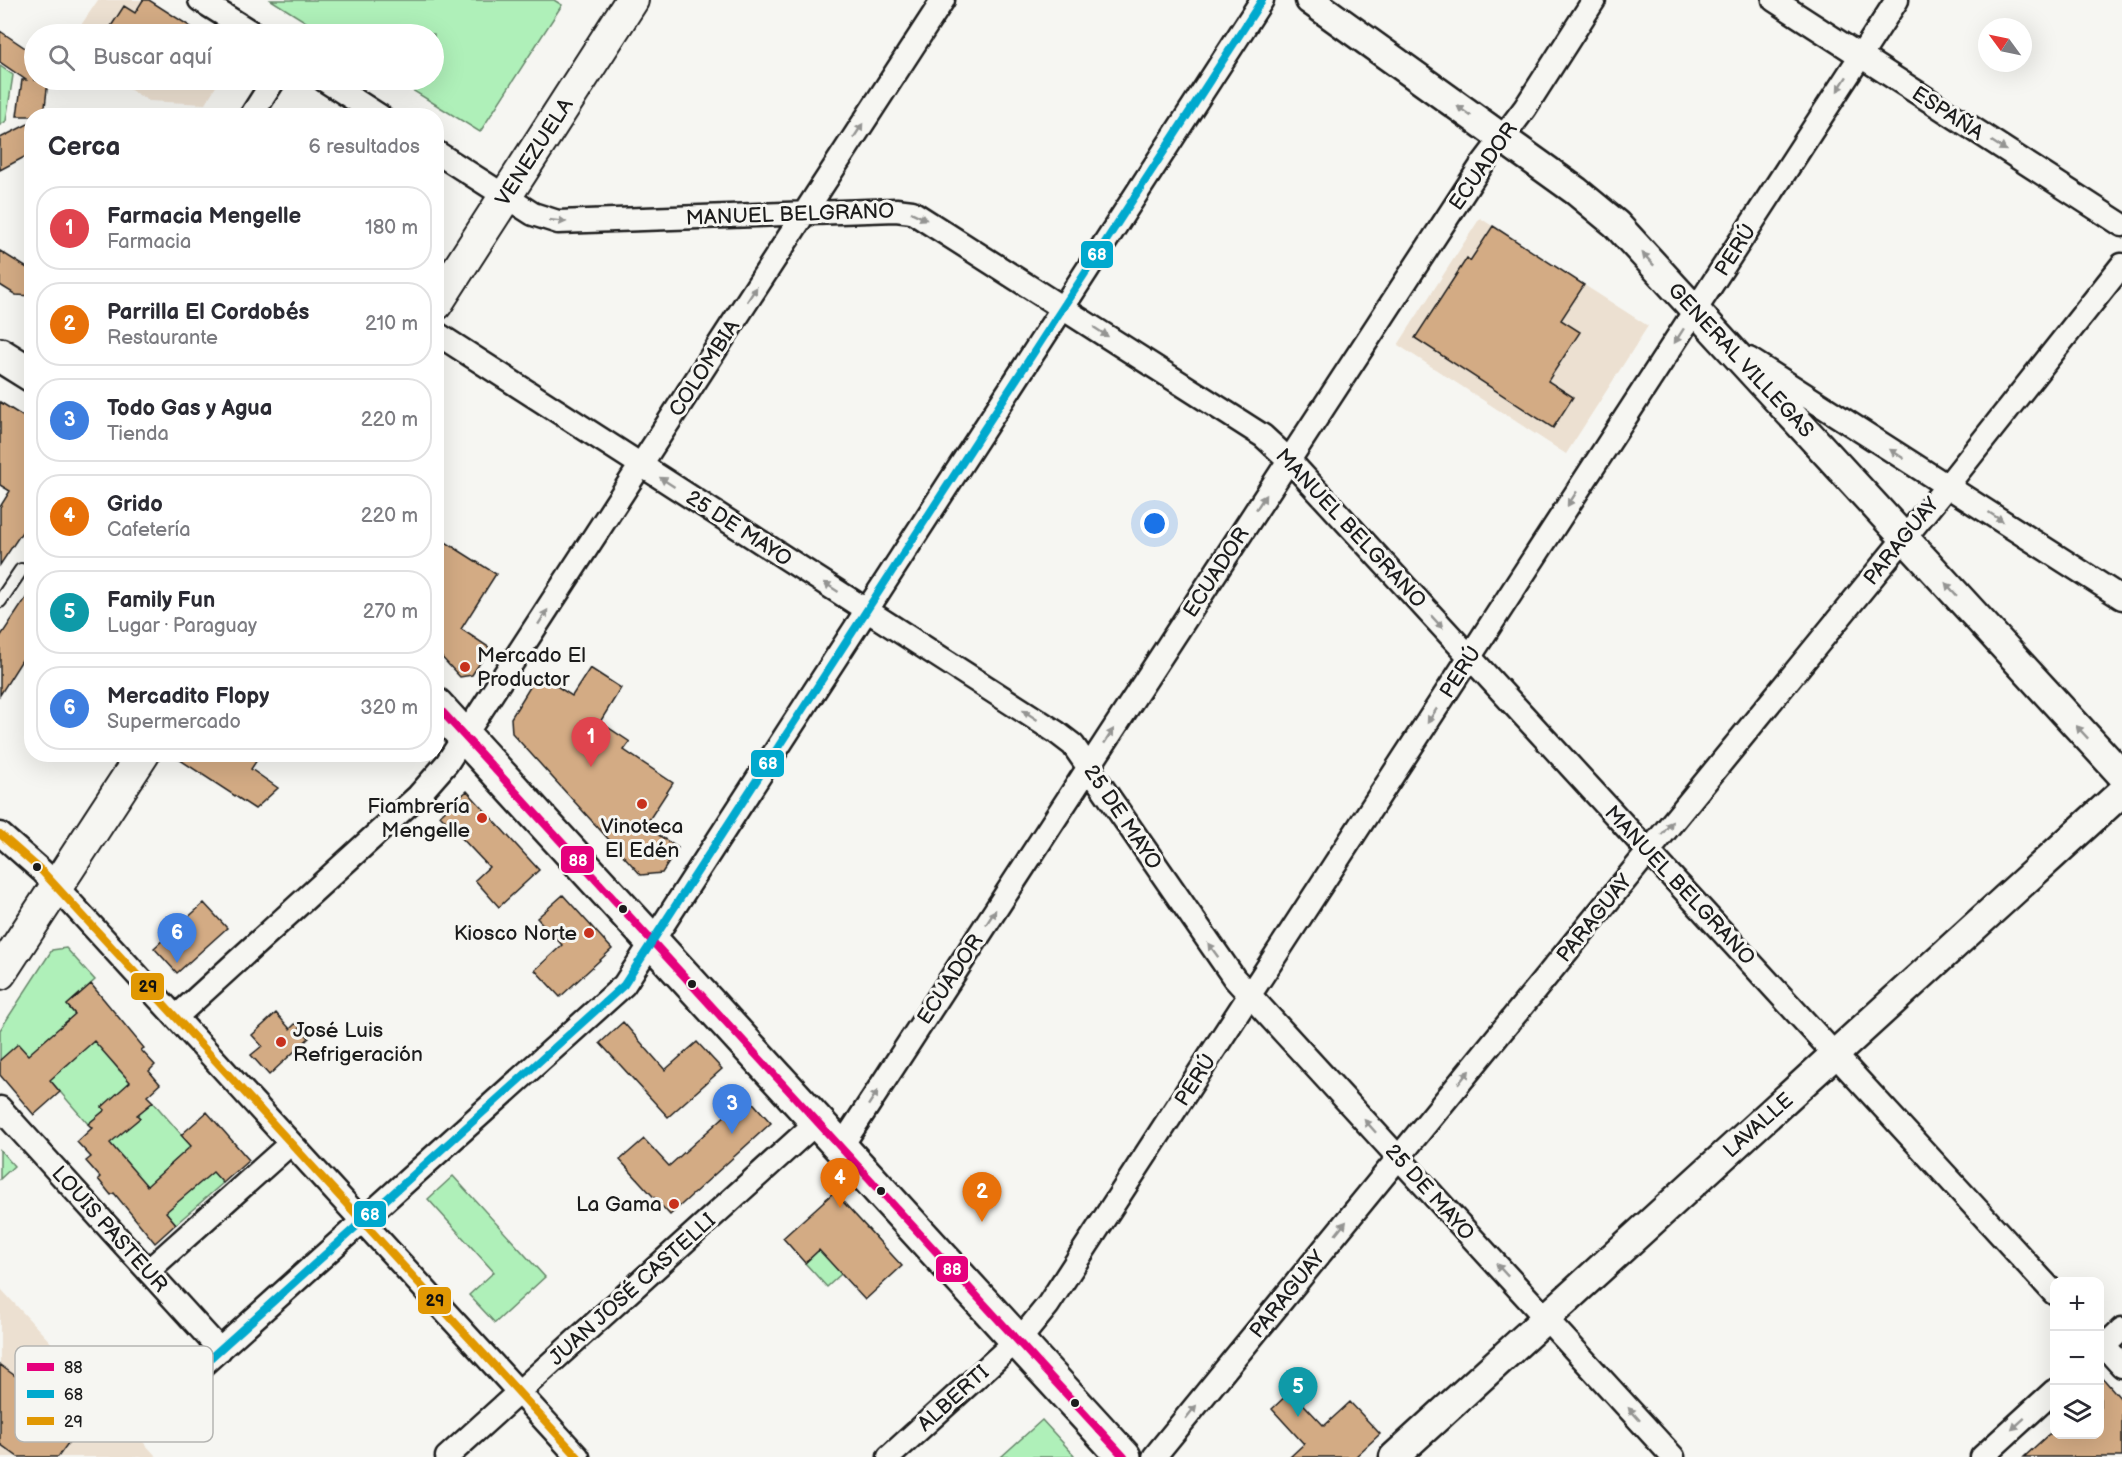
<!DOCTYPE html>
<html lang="es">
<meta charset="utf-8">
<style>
body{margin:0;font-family:"Balsamiq Sans",sans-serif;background:#f7f7f7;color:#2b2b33}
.controls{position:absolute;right:18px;bottom:18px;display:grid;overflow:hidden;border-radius:12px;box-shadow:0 6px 24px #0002}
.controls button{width:54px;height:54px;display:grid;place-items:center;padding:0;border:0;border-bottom:2px solid #e1e1e2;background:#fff;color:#2b2b33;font:30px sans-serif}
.compass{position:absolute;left:1978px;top:18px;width:54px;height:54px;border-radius:50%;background:#fff;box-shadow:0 6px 24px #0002;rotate:303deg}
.you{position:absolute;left:1155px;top:524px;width:21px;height:21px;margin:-15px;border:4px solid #fff;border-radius:50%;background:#1a73e8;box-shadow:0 0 0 9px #1a73e833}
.badge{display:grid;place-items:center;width:39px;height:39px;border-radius:50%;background:#ea580c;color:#fff;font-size:20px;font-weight:700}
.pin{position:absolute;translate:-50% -50px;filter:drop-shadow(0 2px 3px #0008)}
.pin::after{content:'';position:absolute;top:32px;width:21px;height:18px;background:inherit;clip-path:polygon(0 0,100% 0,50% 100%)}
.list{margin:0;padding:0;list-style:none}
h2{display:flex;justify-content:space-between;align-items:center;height:78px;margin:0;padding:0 24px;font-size:26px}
h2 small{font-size:20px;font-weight:400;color:#7c7c81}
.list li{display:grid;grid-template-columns:39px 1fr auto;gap:18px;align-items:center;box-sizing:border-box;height:84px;margin:0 12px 12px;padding:0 12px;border:2px solid #e1e1e2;border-radius:24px}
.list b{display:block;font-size:22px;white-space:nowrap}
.list p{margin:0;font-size:20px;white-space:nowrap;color:#7c7c81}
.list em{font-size:20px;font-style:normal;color:#7c7c81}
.icon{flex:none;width:33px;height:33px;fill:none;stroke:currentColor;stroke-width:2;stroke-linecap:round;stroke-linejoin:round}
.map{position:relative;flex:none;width:2122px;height:1457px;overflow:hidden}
.search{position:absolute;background:#fff;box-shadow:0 6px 24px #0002;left:24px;top:24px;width:420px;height:66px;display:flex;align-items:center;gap:15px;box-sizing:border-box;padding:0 21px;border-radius:33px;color:#7c7c81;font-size:22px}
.panel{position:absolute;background:#fff;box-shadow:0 6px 24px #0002;left:24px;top:108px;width:420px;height:654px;border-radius:24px}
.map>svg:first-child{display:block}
</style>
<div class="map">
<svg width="2122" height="1457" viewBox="0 0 2122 1457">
<rect width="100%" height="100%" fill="#f6f6f2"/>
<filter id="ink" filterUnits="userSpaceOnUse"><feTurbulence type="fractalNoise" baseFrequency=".0167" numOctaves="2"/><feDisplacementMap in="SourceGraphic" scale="12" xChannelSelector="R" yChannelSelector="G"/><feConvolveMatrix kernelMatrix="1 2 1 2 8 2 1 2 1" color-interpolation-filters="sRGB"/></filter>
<g filter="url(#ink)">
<!-- built -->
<path fill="#ece0d1" d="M98,0H149L202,34H75Z
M114,80H220L205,104L149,101Z
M1480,218L1648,326L1566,454L1398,345Z
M0,1288L41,1332L157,1457H0Z"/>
<!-- green -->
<path fill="#aff0b9" stroke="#66866a" stroke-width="1.5" d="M271,0H554L562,5L480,132L396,80H434V34H325Z
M0,66L13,75L6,121L0,125Z
M66,948L95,980L67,1005L77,1017L44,1041L30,1058L0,1060V1030L52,950Z
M94,1036L119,1070L135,1083L102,1107L105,1110L88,1124L48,1078L66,1066Z
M153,1102L194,1149L176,1160L147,1190L123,1158L106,1144L140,1118L137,1115Z
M0,1150L14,1166L0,1179Z
M211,1169L223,1183L176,1224L164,1210Z
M453,1176L545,1277L495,1323L469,1295L494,1272L428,1199Z
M856,1216L878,1240L827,1287L805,1263Z
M1042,1420L1074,1455L1072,1457H1001Z"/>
<!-- building -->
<path fill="#d3ab84" stroke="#1c1c1c" stroke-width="1.5" d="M143,0H149L202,34H106L124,6L135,13Z
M0,31L34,54V80H48L44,116H17L22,80H26L0,62Z
M32,122V153L0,170V138Z
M1493,226L1584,285L1561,320L1580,332L1548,381L1573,397L1553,428L1415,338L1467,258L1470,261Z
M0,251L32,271V296L16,295L0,285Z
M0,402L32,422V517L0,565V507L10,491L0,485Z
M436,536L496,574L461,629L490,648L472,675L460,677L436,651Z
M32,589V666L22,660L0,695V637Z
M590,668L621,688L600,722L630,742L624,750L673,783L645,826L678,848L662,873L641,875L512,733L511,718L538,674L572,696Z
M171,754H261L251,769L278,788L255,809Z
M467,791L539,870L499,907L475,880L489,867L440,815Z
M563,895L612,949L560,997L535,970L562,945L537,918Z
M204,903L227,928L177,973L154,948Z
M91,984L144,1048L141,1050L155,1065L149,1071L160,1084L147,1096L153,1102L137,1115L140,1118L110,1143L147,1186L191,1146L181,1135L207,1112L249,1160L223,1183L213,1172L166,1212L176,1224L155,1243L114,1193L111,1195L98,1179L100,1177L86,1161L91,1157L77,1142L92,1128L88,1124L105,1110L102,1107L130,1082L94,1041L50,1080L60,1092L34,1115L0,1075V1060L18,1044L28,1055L75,1014L67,1005Z
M276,1013L290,1029L296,1023L309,1038L269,1075L251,1055L262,1046L252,1035Z
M623,1022L665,1070L697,1042L722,1069L668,1117L600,1043Z
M747,1096L771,1123L670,1215L620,1160L644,1139L669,1166Z
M834,1192L902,1266L865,1300L819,1250L805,1263L783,1238Z
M0,1365L82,1424L58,1457H18L0,1444Z
M2100,1375L2122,1400V1457H2024L2049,1434H2100Z
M1291,1391L1324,1426L1350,1402L1380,1434L1355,1457H1290L1304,1444L1272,1409Z"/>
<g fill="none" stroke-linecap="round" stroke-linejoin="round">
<!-- service casing -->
<g stroke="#1c1c1c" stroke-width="16">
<path id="service" d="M0,601L21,570"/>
</g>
<!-- minor casing -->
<g stroke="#1c1c1c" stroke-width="27">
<path id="minor" d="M200,0L254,34
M1774,0L2122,225
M324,80L380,116
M251,116L274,80
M436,152L533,214L558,222L896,210L912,212L1263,436L1289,460L2054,1293
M436,333L1056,732L1073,745L1234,978L1673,1457
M1749,359L2122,598
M0,834L42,871L578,1457
M176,1017L418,796L447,763L943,0
M0,1108L220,1350
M841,1147L1481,166L1525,108L1594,0
M148,1271L291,1143
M2100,1342L2122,1366
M2100,1350L2122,1329
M145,1417L624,985L1262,0
M447,1457L818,1121
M889,1457L1026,1332L1048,1305L1897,0
M1154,1457L1947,486L2122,265
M1982,1457L2054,1391"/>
</g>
<!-- tertiary casing -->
<g stroke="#1c1c1c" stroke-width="33">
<path id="tertiary" d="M1310,0L1576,191L1616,224L2122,775
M1394,1457L2122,792"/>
</g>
<!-- secondary casing -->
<g stroke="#1c1c1c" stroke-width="36">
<path id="secondary" d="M436,304L632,0
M0,973L143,754"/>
</g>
<!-- primary casing -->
<g stroke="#1c1c1c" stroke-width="38">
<path id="primary" d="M0,355L32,375
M436,705L1124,1457"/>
</g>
<!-- service -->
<use href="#service" stroke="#f6f6f2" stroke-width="12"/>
<!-- minor -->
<use href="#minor" stroke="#f6f6f2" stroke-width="22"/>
<!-- tertiary -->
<use href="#tertiary" stroke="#f6f6f2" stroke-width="28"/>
<!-- secondary -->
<use href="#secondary" stroke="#f6f6f2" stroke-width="32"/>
<!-- primary -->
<use href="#primary" stroke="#f6f6f2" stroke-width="33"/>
<!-- bus-1 casing -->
<g stroke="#f6f6f2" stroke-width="12">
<path id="bus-1" d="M436,705L1124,1457"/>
</g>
<!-- bus-2 casing -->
<g stroke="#f6f6f2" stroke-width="12">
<path id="bus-2" d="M145,1417L624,985L1262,0"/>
</g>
<!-- bus-3 casing -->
<g stroke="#f6f6f2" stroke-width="12">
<path id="bus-3" d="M0,834L42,871L578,1457"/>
</g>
<!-- bus-1 -->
<use href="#bus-1" stroke="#e5007d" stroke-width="8"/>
<!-- bus-2 -->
<use href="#bus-2" stroke="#00a9ce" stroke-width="8"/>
<!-- bus-3 -->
<use href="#bus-3" stroke="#e19803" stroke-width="8"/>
</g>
<!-- one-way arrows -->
<defs><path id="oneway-solid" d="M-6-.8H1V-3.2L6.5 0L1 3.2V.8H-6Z" transform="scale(1.5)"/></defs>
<g fill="#949492">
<use href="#oneway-solid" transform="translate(1842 84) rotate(123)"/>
<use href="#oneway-solid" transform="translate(1464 111) rotate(-144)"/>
<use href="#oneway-solid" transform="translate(858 131) rotate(-57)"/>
<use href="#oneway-solid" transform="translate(1999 146) rotate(33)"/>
<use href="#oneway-solid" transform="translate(919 216) rotate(26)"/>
<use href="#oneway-solid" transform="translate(558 221) rotate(6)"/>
<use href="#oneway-solid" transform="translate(1648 259) rotate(-133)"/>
<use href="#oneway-solid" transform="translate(752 294) rotate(-57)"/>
<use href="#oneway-solid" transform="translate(1101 332) rotate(33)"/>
<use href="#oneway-solid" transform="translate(1679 336) rotate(123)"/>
<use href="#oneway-solid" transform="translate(1897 454) rotate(-147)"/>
<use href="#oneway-solid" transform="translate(667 482) rotate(-147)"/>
<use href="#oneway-solid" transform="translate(1572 499) rotate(123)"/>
<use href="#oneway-solid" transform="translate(1261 502) rotate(-57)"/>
<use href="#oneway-solid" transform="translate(1996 517) rotate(33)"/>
<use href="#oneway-solid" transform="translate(831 587) rotate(-147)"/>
<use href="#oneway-solid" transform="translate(1951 589) rotate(-133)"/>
<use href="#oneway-solid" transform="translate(543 617) rotate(-57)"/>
<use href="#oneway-solid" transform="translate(1437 622) rotate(47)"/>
<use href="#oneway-solid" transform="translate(1030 715) rotate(-147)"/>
<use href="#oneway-solid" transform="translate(1432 716) rotate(123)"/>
<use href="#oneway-solid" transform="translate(2082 732) rotate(-133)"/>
<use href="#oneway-solid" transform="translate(1109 736) rotate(-57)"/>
<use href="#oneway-solid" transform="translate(1667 828) rotate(-51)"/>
<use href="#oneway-solid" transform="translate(991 917) rotate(-57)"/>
<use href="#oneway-solid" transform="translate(1213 950) rotate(-126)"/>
<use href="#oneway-solid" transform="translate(1464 1077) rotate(-51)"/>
<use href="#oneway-solid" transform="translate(873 1098) rotate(-57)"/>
<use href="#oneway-solid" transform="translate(1370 1126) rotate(-132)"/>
<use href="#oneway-solid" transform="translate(1341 1228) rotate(-51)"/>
<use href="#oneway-solid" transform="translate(1502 1270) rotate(-133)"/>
<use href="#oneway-solid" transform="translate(1191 1412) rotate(-51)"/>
<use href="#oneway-solid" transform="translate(1634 1414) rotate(-132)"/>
<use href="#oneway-solid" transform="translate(2018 1424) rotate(138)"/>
</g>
</g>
<!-- markers -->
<g fill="#c8321e" stroke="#f6f6f2" stroke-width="2">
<circle cx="465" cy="667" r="6"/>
<circle cx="642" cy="804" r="6"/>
<circle cx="482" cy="818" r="6"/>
<circle cx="589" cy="933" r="6"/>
<circle cx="281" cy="1042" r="6"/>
<circle cx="674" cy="1204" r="6"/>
</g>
<g fill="#1c1c1c" stroke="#f6f6f2" stroke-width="2">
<circle cx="37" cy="867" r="5"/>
<circle cx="623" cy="909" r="5"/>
<circle cx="692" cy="984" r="5"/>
<circle cx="881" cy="1191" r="5"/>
<circle cx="1075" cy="1403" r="5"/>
</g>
<g text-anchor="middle" stroke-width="6" stroke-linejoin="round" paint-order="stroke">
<!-- street labels -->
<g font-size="21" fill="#1c1c1c" stroke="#f6f6f2">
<text transform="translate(1948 113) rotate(33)" y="7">ESPAÑA</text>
<text transform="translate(534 152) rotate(-57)" y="7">VENEZUELA</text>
<text transform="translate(1483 166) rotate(-55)" y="7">ECUADOR</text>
<text transform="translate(790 214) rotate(-2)" y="7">MANUEL BELGRANO</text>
<text transform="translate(1735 250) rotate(-57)" y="7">PERÚ</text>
<text transform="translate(1741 360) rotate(47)" y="7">GENERAL VILLEGAS</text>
<text transform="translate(704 368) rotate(-57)" y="7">COLOMBIA</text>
<text transform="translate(739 528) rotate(33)" y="7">25 DE MAYO</text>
<text transform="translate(1351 528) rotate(47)" y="7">MANUEL BELGRANO</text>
<text transform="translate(1901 541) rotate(-51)" y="7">PARAGUAY</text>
<text transform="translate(1216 572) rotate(-57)" y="7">ECUADOR</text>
<text transform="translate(1460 672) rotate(-57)" y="7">PERÚ</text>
<text transform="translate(1123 817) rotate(56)" y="7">25 DE MAYO</text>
<text transform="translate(1680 885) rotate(47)" y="7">MANUEL BELGRANO</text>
<text transform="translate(1594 918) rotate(-51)" y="7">PARAGUAY</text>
<text transform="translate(950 979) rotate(-57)" y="7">ECUADOR</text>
<text transform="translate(1195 1080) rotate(-57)" y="7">PERÚ</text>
<text transform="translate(1758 1125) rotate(-42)" y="7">LAVALLE</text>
<text transform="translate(1430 1192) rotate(48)" y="7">25 DE MAYO</text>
<text transform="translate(110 1229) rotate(48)" y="7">LOUIS PASTEUR</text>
<text transform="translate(632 1289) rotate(-42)" y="7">JUAN JOSÉ CASTELLI</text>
<text transform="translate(1287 1294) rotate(-51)" y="7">PARAGUAY</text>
<text transform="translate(953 1398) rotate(-42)" y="7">ALBERTI</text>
</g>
<!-- poi labels -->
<g font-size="21" fill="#1c1c1c" stroke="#f6f6f2" text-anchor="end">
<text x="477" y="662" text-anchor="start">Mercado El<tspan x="477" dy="24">Productor</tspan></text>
<text x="470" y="813">Fiambrería<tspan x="470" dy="24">Mengelle</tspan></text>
<text x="642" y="833" text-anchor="middle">Vinoteca<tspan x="642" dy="24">El Edén</tspan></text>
<text x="577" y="940">Kiosco Norte</text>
<text x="293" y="1037" text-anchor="start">José Luis<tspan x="293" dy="24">Refrigeración</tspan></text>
<text x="662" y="1211">La Gama</text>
</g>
</g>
<!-- legend -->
<rect x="15" y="1346" width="198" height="96" rx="9" fill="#f6f6f2" stroke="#b5b5b2" stroke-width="1.5"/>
<rect x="27" y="1363" width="27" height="8" fill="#e5007d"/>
<rect x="27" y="1390" width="27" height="8" fill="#00a9ce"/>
<rect x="27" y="1417" width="27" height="8" fill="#e19803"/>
<g font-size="16" fill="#1c1c1c">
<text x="64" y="1373">88</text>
<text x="64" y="1400">68</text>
<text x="64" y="1427">29</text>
</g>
<g stroke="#f6f6f2" stroke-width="2">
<rect x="1080" y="240" width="34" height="29" rx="6" fill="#00a9ce"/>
<rect x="750" y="749" width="35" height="29" rx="6" fill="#00a9ce"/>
<rect x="560" y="845" width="35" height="29" rx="6" fill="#e5007d"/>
<rect x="130" y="972" width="35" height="29" rx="6" fill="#e19803"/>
<rect x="353" y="1200" width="34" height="28" rx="6" fill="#00a9ce"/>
<rect x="935" y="1255" width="34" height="28" rx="6" fill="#e5007d"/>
<rect x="417" y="1286" width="35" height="29" rx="6" fill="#e19803"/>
</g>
<g font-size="16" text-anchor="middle" font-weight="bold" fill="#fff">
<text x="1097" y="260">68</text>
<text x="768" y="769">68</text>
<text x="578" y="866">88</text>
<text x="370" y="1220">68</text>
<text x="952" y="1275">88</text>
</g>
<g font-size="16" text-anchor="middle" font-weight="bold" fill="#111">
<text x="148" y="992">29</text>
<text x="435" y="1306">29</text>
</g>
</svg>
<div class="controls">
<button>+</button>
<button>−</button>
<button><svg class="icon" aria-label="layers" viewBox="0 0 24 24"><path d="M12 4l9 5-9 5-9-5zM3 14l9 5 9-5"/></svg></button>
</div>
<svg class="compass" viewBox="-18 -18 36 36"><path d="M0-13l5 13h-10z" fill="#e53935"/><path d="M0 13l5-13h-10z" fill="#7c7c81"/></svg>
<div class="you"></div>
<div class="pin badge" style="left:591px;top:767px;background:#e0444e">1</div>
<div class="pin badge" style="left:982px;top:1222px;background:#e8710a">2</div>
<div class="pin badge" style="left:732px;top:1134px;background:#3f7fe0">3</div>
<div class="pin badge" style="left:840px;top:1208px;background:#e8710a">4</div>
<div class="pin badge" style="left:1298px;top:1417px;background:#0f9aa8">5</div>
<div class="pin badge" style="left:177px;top:963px;background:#3f7fe0">6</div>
<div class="search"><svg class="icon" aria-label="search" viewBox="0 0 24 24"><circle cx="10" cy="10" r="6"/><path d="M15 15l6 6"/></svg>Buscar aquí</div>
<section class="panel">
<h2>Cerca<small>6 resultados</small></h2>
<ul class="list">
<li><span class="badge" style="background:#e0444e">1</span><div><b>Farmacia Mengelle</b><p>Farmacia</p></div><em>180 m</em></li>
<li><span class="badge" style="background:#e8710a">2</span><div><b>Parrilla El Cordobés</b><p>Restaurante</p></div><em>210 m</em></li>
<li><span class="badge" style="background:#3f7fe0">3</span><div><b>Todo Gas y Agua</b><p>Tienda</p></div><em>220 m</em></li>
<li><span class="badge" style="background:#e8710a">4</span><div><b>Grido</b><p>Cafetería</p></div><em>220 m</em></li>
<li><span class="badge" style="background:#0f9aa8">5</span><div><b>Family Fun</b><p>Lugar · Paraguay</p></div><em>270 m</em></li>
<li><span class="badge" style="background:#3f7fe0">6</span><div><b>Mercadito Flopy</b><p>Supermercado</p></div><em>320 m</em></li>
</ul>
</section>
</div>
